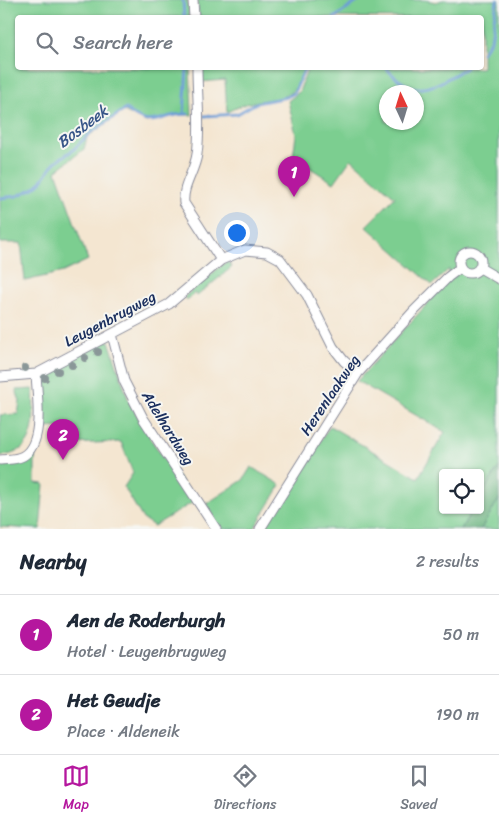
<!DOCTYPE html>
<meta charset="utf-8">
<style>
body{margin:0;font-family:Sriracha,sans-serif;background:#f2f2f3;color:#1f2937}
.controls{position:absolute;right:15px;bottom:15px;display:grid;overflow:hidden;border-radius:5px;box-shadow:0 1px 4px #0004}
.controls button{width:45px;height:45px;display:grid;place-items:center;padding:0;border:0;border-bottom:1px solid #e0e1e3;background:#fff;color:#1f2937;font:25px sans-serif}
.compass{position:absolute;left:379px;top:85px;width:45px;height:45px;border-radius:50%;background:#fff;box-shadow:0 1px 4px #0004;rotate:356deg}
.you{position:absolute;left:236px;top:232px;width:18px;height:18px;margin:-12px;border:4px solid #fff;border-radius:50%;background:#1a73e8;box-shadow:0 0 0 8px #1a73e833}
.badge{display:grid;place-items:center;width:32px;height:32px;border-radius:50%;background:#b5179e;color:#fff;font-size:16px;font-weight:700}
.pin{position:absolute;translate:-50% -41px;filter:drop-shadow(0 1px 2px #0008)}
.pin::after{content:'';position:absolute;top:26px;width:18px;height:15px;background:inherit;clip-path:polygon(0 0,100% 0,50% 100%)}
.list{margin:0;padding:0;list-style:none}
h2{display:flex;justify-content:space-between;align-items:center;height:65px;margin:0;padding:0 20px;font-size:21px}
h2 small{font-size:16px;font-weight:400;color:#747a83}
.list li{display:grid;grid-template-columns:32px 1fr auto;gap:15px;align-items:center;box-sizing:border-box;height:80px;padding:0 20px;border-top:1px solid #e0e1e3}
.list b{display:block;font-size:19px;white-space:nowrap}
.list p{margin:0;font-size:16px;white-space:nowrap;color:#747a83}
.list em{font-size:16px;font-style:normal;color:#747a83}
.icon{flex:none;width:28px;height:28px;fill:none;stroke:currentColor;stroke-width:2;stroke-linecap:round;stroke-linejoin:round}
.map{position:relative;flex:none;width:499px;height:529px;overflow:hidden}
.search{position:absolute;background:#fff;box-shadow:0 1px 4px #0004;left:15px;right:15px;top:15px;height:55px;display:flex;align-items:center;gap:12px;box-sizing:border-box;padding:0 18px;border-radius:5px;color:#747a83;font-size:19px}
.sheet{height:225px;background:#fff}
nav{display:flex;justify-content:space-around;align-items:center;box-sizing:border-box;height:70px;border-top:1px solid #e0e1e3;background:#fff;font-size:14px;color:#747a83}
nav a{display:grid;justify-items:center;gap:2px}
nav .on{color:#b5179e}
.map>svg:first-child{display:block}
</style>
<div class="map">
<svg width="499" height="529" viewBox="0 0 499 529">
<rect width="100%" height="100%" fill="#f6f6f2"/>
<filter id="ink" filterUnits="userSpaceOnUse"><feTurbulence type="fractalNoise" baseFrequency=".02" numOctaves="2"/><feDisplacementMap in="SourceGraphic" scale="10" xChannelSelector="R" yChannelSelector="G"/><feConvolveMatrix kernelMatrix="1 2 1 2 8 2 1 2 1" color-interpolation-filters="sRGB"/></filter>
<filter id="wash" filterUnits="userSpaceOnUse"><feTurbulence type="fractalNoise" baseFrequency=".0096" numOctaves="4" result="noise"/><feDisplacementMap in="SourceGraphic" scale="20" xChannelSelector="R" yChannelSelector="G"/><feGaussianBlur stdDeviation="1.12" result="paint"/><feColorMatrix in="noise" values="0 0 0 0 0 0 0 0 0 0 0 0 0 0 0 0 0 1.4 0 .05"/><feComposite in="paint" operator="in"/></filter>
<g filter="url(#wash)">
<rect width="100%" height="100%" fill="#f4e6d1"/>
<!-- green -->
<path fill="#7cce90" stroke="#4c7e77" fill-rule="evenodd" d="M0,0H188L189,17L18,18V68H190L192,115H175L146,122L124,111L87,137L84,149L56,171L88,260L63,272L25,281L21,243H0Z
M197,0H425L436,2L443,0H499V467L480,497V473H443V510H472L461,529H264L330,426L418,478L445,432L357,381L449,280V269L432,285L366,226L395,197L351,159L334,183L293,157L296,135L288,101L299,92L308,68H482V18L199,17ZM386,92H416V122H386Z
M200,68H305C294,105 276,95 246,104C240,106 233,109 227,112L225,80L200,82Z
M227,261L232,267L197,296L195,293L187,300L184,297Z
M105,341H109L129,402L154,444L195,501L154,526L143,519L124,487L133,473L121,442L66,444L65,427L42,428L40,382L47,372Z
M33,389C34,419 39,453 0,456V415L18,414L20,401L16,390Z
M35,450V483L44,484L40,529L0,527V464L22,462Z
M251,467L281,485L254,529H220L206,504L243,480Z
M499,499V529H481Z"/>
<!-- forest -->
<path fill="#65b17a" stroke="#40706c" d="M499,467V499L481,529H461L472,510H480V497Z"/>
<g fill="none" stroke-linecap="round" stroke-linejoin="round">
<!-- stream -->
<path stroke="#6c9cd6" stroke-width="3" d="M183,0L184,18
M334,18L360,0
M482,53L491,40L497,0
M386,68C417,102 432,87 466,68
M184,114L187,68
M204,116L237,114L256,103L287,97L294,93L305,68
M0,198L17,196L34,188L41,182L55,162L73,150L90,133L126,109C152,133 160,113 188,114"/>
</g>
</g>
<g filter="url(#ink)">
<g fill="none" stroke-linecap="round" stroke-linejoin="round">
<!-- street casing -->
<g stroke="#888a98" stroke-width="11">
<path id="street" d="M193,0L194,18
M197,68C197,96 201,126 197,154C195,171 182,186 184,203L221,260
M459 262a11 11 0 1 1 22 0a11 11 0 1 1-22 0Z
M480,268L499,279
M112,334L124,381L143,418L216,529
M0,377L36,374L169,304L221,260L245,250L267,252L280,259L307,295L333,347L344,361L358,373
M0,460C8,459 16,460 23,456C45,443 37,396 36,374
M260,529L358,373L413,312L448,277L460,268"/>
</g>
<!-- street -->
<use href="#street" stroke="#fff" stroke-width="9"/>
</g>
<!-- trees -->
<g fill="#8a9798">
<circle cx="98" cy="352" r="4"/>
<circle cx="85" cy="358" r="4"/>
<circle cx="72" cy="365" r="4"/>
<circle cx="25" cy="368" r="4"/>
<circle cx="58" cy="371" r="4"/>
<circle cx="45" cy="378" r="4"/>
</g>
</g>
<g text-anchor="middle" stroke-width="4" stroke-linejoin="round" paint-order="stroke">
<!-- street labels -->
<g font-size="15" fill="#1b2f5e" stroke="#f6f6f2">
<text transform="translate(110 319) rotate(-28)" y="5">Leugenbrugweg</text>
<text transform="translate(330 395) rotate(-56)" y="5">Herenlaakweg</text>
<text transform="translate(168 428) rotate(58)" y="5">Adelhardweg</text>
</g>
<!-- water labels -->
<g font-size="16" font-style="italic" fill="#375588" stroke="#f6f6f2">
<text transform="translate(82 126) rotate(-37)" y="6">Bosbeek</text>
</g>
</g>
</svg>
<div class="controls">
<button><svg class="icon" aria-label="locate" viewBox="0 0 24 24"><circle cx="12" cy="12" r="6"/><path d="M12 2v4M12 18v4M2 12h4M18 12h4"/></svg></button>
</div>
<svg class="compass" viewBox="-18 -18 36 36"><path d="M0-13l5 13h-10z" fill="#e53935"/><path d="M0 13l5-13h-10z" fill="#747a83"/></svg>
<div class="you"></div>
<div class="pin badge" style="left:294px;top:197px">1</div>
<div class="pin badge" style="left:63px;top:460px">2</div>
<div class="search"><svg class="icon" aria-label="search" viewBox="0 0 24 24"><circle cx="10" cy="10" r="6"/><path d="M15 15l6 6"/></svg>Search here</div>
</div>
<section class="sheet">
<h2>Nearby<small>2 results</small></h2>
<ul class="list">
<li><span class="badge">1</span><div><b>Aen de Roderburgh</b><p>Hotel · Leugenbrugweg</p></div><em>50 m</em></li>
<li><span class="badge">2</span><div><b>Het Geudje</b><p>Place · Aldeneik</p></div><em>190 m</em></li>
</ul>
</section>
<nav>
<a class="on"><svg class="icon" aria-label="map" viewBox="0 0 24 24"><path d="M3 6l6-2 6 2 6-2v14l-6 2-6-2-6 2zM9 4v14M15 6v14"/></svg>Map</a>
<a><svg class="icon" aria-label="directions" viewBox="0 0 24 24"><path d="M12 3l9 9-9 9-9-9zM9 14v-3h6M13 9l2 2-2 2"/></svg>Directions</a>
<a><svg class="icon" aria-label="saved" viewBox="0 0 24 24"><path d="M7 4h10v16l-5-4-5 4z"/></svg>Saved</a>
</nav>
